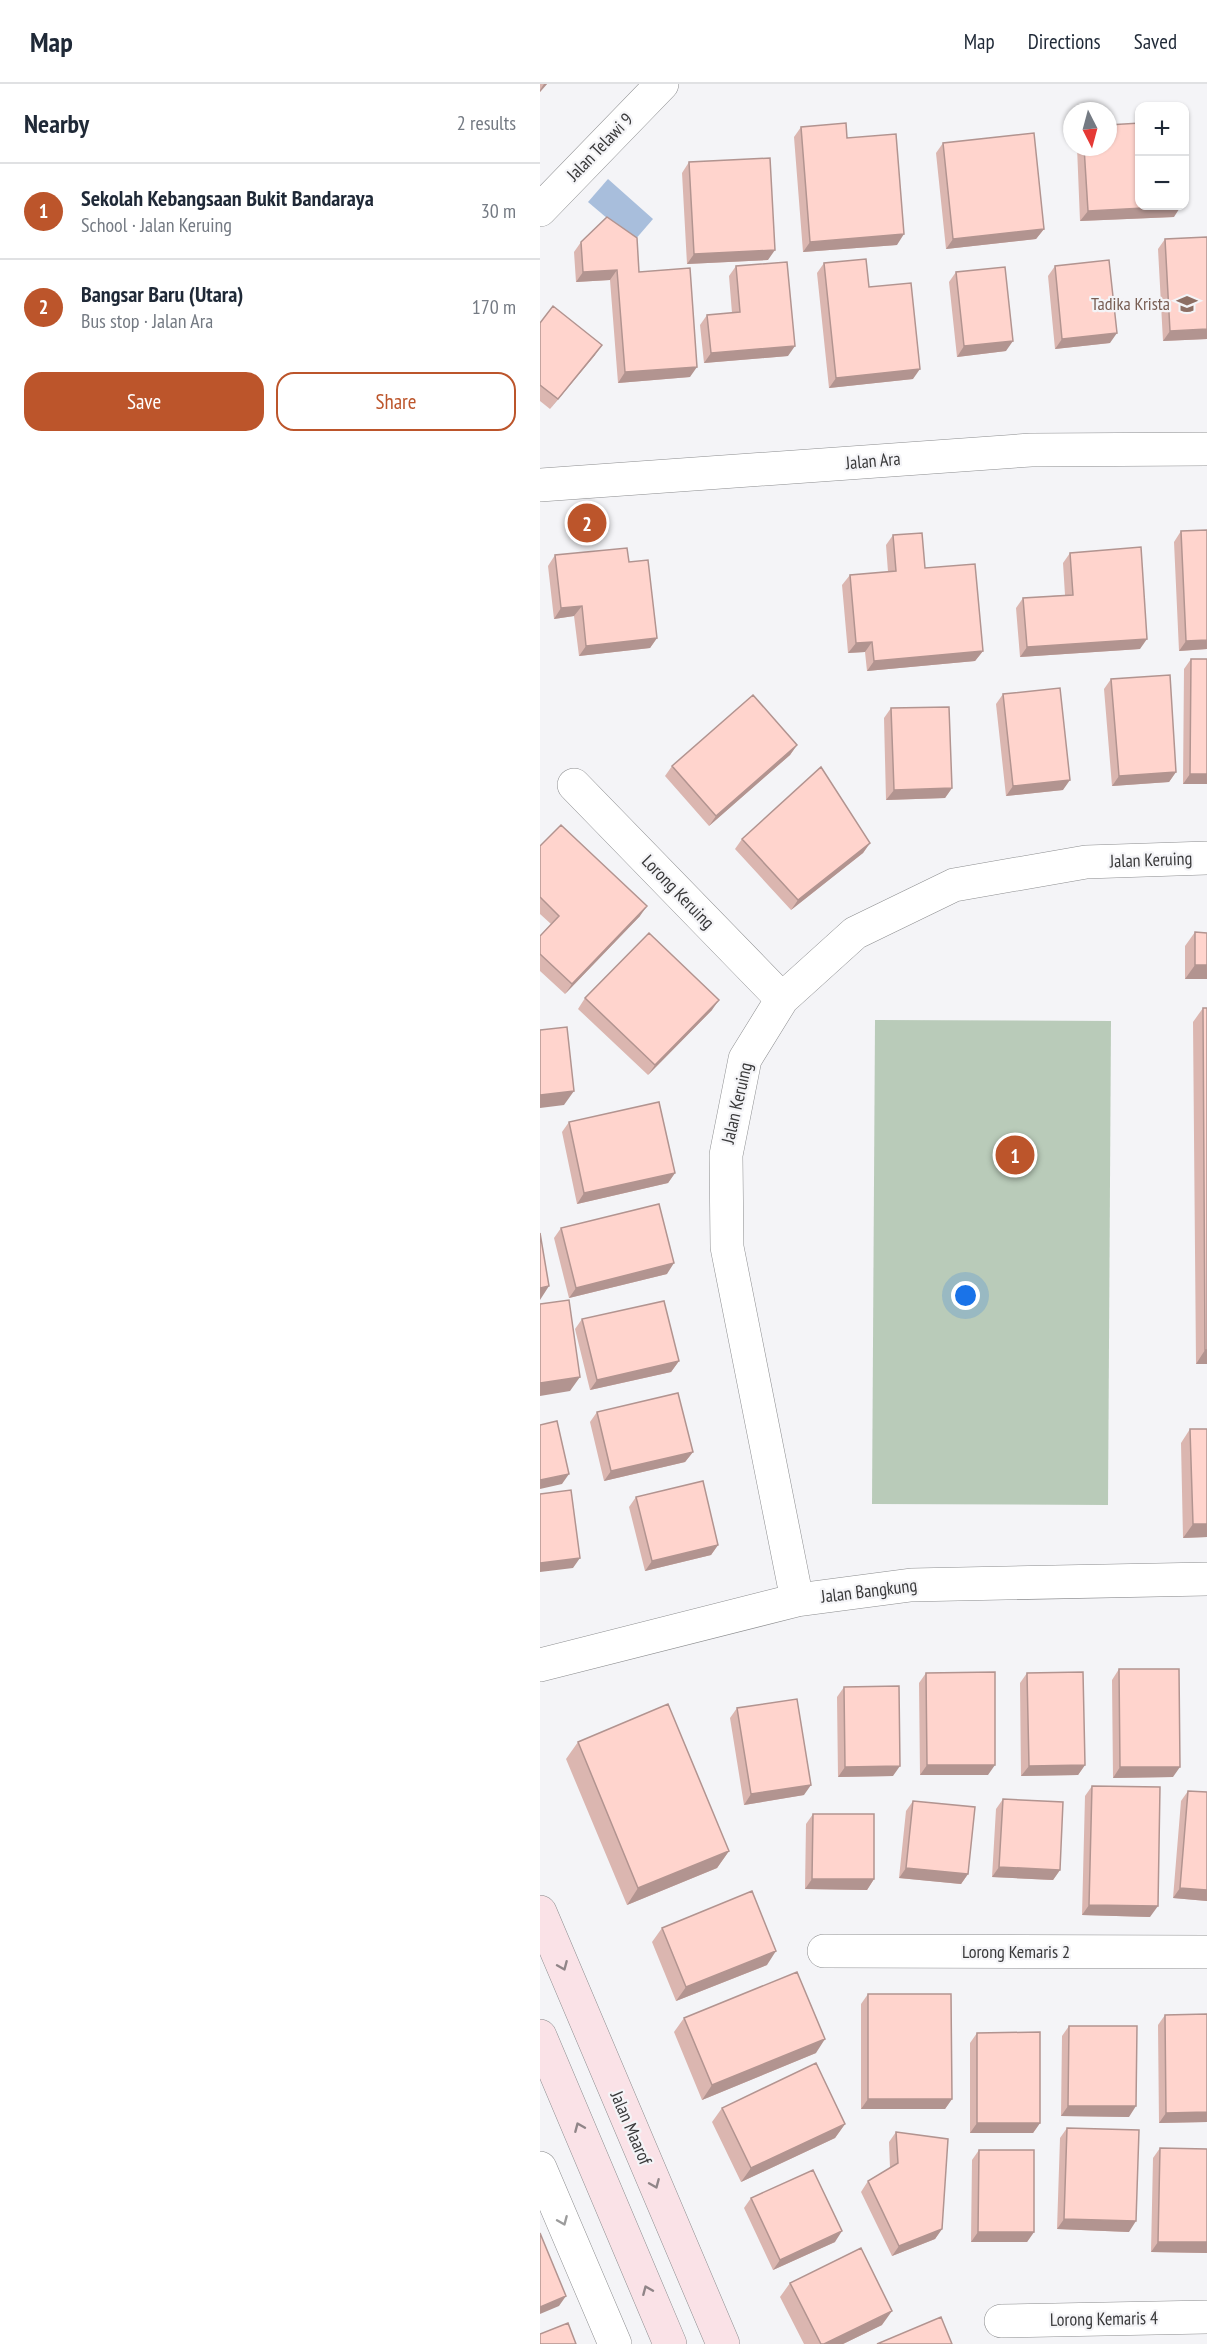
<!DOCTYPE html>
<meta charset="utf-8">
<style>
body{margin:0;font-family:"PT Sans Narrow",sans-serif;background:#f2f2f3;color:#1f2937}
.controls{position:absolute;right:18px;top:18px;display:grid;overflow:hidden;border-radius:12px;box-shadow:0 2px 4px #0004}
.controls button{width:54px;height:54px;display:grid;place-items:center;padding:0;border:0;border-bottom:2px solid #e0e1e3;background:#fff;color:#1f2937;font:30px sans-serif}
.compass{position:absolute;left:523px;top:18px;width:54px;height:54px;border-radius:50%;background:#fff;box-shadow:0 2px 4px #0004;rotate:174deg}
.you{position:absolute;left:426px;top:1212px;width:21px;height:21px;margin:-15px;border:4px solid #fff;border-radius:50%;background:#1a73e8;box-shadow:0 0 0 9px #1a73e833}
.badge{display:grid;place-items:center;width:39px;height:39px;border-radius:50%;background:#bc552b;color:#fff;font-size:20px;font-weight:700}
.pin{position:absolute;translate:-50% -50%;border:3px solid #fff;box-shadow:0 2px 6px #0006}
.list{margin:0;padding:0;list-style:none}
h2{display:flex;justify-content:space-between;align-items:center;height:78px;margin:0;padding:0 24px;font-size:26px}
h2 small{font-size:20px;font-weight:400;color:#747a83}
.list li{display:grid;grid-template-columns:39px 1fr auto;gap:18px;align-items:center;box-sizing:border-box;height:96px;padding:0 24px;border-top:2px solid #e0e1e3}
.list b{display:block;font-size:22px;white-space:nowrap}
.list p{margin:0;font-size:20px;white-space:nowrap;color:#747a83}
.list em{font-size:20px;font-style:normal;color:#747a83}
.actions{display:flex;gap:12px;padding:18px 24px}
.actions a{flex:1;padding:14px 0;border:2px solid #bc552b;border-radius:18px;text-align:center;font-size:21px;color:#bc552b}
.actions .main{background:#bc552b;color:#fff}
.map{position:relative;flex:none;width:667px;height:2260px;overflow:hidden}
header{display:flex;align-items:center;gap:36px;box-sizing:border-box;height:84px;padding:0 30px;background:#fff;border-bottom:2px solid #e0e1e3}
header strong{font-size:28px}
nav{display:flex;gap:33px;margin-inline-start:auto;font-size:21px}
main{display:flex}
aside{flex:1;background:#fff}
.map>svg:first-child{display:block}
</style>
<header>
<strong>Map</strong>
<nav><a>Map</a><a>Directions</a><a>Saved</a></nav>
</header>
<main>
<aside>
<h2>Nearby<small>2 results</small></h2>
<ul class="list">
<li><span class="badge">1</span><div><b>Sekolah Kebangsaan Bukit Bandaraya</b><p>School · Jalan Keruing</p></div><em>30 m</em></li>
<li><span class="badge">2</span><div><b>Bangsar Baru (Utara)</b><p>Bus stop · Jalan Ara</p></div><em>170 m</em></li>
</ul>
<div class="actions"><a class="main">Save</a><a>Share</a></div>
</aside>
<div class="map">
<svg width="667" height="2260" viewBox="0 0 667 2260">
<rect width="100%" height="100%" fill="#f4f4f7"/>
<!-- green -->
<path fill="#b9cbb9" d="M335,936L571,937L568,1421L332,1420Z"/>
<!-- water -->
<path fill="#a8bedc" d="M68,95L113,135L94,157L48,118Z"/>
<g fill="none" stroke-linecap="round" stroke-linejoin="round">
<!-- minor casing -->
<g stroke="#8c8d8f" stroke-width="34">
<path id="minor" d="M0,126L122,0
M34,701L242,915
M257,1516L187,1163L186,1071L205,975L242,915L315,849L414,801L546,778L667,774
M0,1581L257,1516L371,1501L667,1495
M284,1867L667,1868
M0,2084L75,2260
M461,2237L667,2233"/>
</g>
<!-- tertiary casing -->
<g stroke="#8c8d8f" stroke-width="34">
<path id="tertiary" d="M0,401L491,366L667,365"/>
</g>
<!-- secondary casing -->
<g stroke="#8c8d8f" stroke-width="34">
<path id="secondary" d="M0,1828L183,2260
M0,1952L130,2260"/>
</g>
<!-- minor -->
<use href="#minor" stroke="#fff" stroke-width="33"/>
<!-- tertiary -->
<use href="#tertiary" stroke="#fff" stroke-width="33"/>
<!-- secondary -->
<use href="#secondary" stroke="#fae2e7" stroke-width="33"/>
</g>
<!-- wall -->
<path fill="#dbb6b0" d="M0,0H7L0,8Z
M261,43L307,54L357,161L263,168L254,53Z
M403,59L504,145L496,155L406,165L396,69Z
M537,63H568L634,133L540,137Z
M149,78L228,176L147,180L142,89Z
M667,153V255L623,257L618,165L625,155Z
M41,158L99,188L150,293L78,299L70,196L36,198L34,168Z
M284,179L329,203L373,295L289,304L277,189Z
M196,182L248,272L164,279L160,241L167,231L192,229L189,192Z
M515,182L570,259L515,265L508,192Z
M416,188L466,267L417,273L409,198Z
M0,239L55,271L10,325L0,317Z
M641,447L667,565L639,567L634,458Z
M353,451L385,484L443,567L435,577L327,587L325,568L308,569L302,501L310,491L348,488L346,461Z
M530,469L600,565L480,573L476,524L483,514L525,511L523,479Z
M15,471L89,478L117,554L110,564L39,572L34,532L14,535L8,482Z
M651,575H667V700H643L644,585Z
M571,595L636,688L629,698L572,702L564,605Z
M463,610L523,706L466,712L456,620Z
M351,624L412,704L405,714L346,716L344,634Z
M257,661L250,671L169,742L125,692L132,682Z
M202,755L330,759L323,769L251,826L195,765Z
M0,762L100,832L25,910L0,887V852L11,840L0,830Z
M655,848L667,849V895H645V862Z
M45,914L172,926L108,991L38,925Z
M663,924L667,1280H656L653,938Z
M29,1038L135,1089L128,1099L37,1120L22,1048Z
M21,1144L127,1190L29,1214L14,1154Z
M42,1235L139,1277L131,1288L50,1306L35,1245Z
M57,1328L153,1368L145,1378L64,1397L50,1338Z
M650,1345L667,1453L643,1454L641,1359Z
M96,1413L178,1461L171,1471L105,1487L89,1423Z
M579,1585L633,1693L573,1694L572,1596Z
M386,1589L448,1691H380L379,1599Z
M487,1589L545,1681L538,1691L481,1692L480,1599Z
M304,1603L353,1692L298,1693L297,1613Z
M197,1624L264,1711L204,1721L190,1634Z
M38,1658L189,1767L177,1784L87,1821L26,1675Z
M552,1702L610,1833L542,1831L545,1712Z
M648,1707L667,1708V1817L633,1814L641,1717Z
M463,1715L520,1786L513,1796L452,1793L456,1725Z
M373,1717L428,1790L421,1800L359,1794L366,1727Z
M273,1730L334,1795L327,1806L265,1805L266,1740Z
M122,1844L227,1881L136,1917L112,1858Z
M328,1910L412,2015L405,2025H321V1920Z
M667,1930V2038L619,2039L618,1941L625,1931Z
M144,1934L276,1969L162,2016L134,1948Z
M529,1942L589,2033L521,2032L522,1952Z
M437,1949L500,2039L493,2049H430V1959Z
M182,2024L305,2040L295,2054L201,2098L172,2038Z
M527,2044L589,2148L517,2145L520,2054Z
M356,2048L402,2145L395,2155L352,2172L321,2108L328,2097L350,2084L349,2058Z
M620,2064L667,2169L611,2168L613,2074Z
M439,2066L494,2148L487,2158H431L432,2076Z
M211,2114L295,2158L233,2186L204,2124Z
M250,2199L342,2241L303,2260H264L240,2213Z"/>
<!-- shaded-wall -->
<path fill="#b29490" d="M4,0H7L0,8V6Z
M641,122L634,133L540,137L548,127Z
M504,145L496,155L406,165L413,155Z
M364,150L357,161L263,168L270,158Z
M235,166L228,176L147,180L154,170Z
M77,186L70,196L36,198L43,188Z
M667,245V255L623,257L630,247Z
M577,249L570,259L515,265L522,255Z
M473,257L466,267L417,273L424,262Z
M62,261L55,271L10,325L18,315Z
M255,262L248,272L164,279L171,269Z
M157,283L150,293L78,299L85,288Z
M380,285L373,295L289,304L296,294Z
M42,522L34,532L14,535L21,524Z
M117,554L110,564L39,572L46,562Z
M607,555L600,565L480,573L487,563Z
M667,556V565L639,567L646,557Z
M332,558L325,568L308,569L316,559Z
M443,567L435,577L327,587L334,577Z
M257,661L250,671L169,742L176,732Z
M636,688L629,698L572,702L579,692Z
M650,690H667V700H643Z
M530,696L523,706L466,712L473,702Z
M412,704L405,714L346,716L354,706Z
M330,759L323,769L251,826L258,816Z
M107,822L100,832L25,910L32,900Z
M655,881H667V895H645Z
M179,916L172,926L108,991L115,981Z
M34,1007L24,1021L0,1024V1011Z
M135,1089L128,1099L37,1120L44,1109Z
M134,1179L127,1190L29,1214L36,1204Z
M9,1202L0,1216V1204Z
M665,1266H667V1280H656Z
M139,1277L131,1288L50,1306L57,1296Z
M40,1293L30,1307L0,1312V1299Z
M153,1368L145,1378L64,1397L71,1387Z
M29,1390L22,1400L0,1405V1396Z
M653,1440H667V1453L643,1454Z
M178,1461L171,1471L105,1487L112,1477Z
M40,1474L33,1484L0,1488V1479Z
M387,1681H455L448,1691H380Z
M545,1681L538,1691L481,1692L489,1682Z
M360,1682L353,1692L298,1693L305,1683Z
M580,1683H640L633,1693L573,1694Z
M271,1701L264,1711L204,1721L211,1710Z
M189,1767L177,1784L87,1821L98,1804Z
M459,1783L520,1786L513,1796L452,1793Z
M366,1784L428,1790L421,1800L359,1794Z
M272,1795H334L327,1806L265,1805Z
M640,1804L667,1806V1817L633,1814Z
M549,1821L618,1822L610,1833L542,1831Z
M236,1867L227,1881L136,1917L146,1903Z
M285,1955L276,1969L162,2016L172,2001Z
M328,2015H412L405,2025H321Z
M528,2022H596L589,2033L521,2032Z
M667,2028V2038L619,2039L626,2029Z
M437,2039H500L493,2049H430Z
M305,2040L295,2054L201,2098L211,2084Z
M524,2135L596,2137L589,2148L517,2145Z
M402,2145L395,2155L352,2172L359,2162Z
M302,2147L295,2158L233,2186L240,2176Z
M438,2148H494L487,2158H431Z
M618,2158H667V2169L611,2168Z
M26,2212L19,2222L0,2230V2223Z
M352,2227L342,2241L303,2260H284Z"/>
<!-- building -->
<path fill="#ffd4cd" stroke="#b29490" stroke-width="1.5" d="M306,39L307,54L356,50L364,150L270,158L261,43Z
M600,39V122H641L548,127L544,63H568V41Z
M494,49L504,145L413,155L403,59Z
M230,74L235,166L154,170L149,78Z
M67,133L97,154L99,188L150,184L157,283L85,288L77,186L43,188L41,158Z
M667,153V245L630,247L625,155Z
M326,175L329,203L371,199L380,285L296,294L284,179Z
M569,176L577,249L522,255L515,182Z
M247,178L255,262L171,269L167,231L200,228L196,182Z
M465,183L473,257L424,262L416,188Z
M13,222L62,261L18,315L0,301V239Z
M667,446V556L646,557L641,447Z
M382,449L385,484L435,480L443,567L334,577L332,558L316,559L310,491L356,487L353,451Z
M601,463L607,555L487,563L483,514L533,511L530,469Z
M87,464L89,478L108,476L117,554L46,562L42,522L21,524L15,471Z
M651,575H667V690H650Z
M630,591L636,688L579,692L571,595Z
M520,604L530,696L473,702L463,610Z
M213,611L257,661L176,732L132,682Z
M409,623L412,704L354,706L351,624Z
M281,683L330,759L258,816L202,755Z
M21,741L107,822L32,900L0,870V852L19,832L0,813V762Z
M655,848L667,849V881H655Z
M109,849L179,916L115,981L45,914Z
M663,924H667V1266H665Z
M27,943L34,1007L0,1011V946Z
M119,1018L135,1089L44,1109L29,1038Z
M119,1120L134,1179L36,1204L21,1144Z
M0,1149L9,1202L0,1204Z
M29,1216L40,1293L0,1299V1220Z
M124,1217L139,1277L57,1296L42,1235Z
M138,1309L153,1368L71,1387L57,1328Z
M17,1337L29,1390L0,1396V1341Z
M650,1345H667V1440H653Z
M163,1397L178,1461L112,1477L96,1413Z
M31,1406L40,1474L0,1479V1410Z
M579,1585H639L640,1683H580Z
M455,1588V1681H387L386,1589Z
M543,1588L545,1681L489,1682L487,1589Z
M359,1602L360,1682L305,1683L304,1603Z
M257,1615L271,1701L211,1710L197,1624Z
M128,1620L189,1767L98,1804L38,1658Z
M552,1702L620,1703L618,1822L549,1821Z
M648,1707L667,1708V1806L640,1804Z
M463,1715L523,1718L520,1786L459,1783Z
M373,1717L435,1723L428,1790L366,1784Z
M273,1730H334V1795H272Z
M212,1807L236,1867L146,1903L122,1844Z
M257,1888L285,1955L172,2001L144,1934Z
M328,1910H411L412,2015H328Z
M667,1930V2028L626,2029L625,1931Z
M529,1942H597L596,2022H528Z
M500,1948V2039H437V1949Z
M276,1979L305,2040L211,2084L182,2024Z
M527,2044L599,2046L596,2137L524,2135Z
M356,2048L408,2055L402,2145L359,2162L328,2097L358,2079Z
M620,2064L667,2065V2158H618Z
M439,2066H494V2148H438Z
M273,2086L302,2147L240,2176L211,2114Z
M0,2149L26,2212L0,2223Z
M321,2164L352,2227L284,2260H281L250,2199Z
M401,2233L412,2260H337Z
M28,2239L36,2260H0V2250Z"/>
<!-- one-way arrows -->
<defs><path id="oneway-chevron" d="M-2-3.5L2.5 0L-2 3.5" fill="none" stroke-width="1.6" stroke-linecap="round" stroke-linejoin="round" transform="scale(1.5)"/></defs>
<g stroke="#908588">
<use href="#oneway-chevron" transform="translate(23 1882) rotate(67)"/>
<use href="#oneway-chevron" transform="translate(39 2043) rotate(-113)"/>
<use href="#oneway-chevron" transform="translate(115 2100) rotate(67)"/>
<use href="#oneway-chevron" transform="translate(107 2206) rotate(-113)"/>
</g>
<use stroke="#9c9c9c" href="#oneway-chevron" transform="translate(23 2137) rotate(67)"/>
<!-- icons -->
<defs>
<g id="school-bare" transform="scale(1.62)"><path d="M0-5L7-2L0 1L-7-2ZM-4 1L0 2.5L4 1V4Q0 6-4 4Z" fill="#8d6e63" stroke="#f4f4f7" stroke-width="2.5" paint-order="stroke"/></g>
</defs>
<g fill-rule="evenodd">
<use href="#school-bare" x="647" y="220"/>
</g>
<g text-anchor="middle" stroke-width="4.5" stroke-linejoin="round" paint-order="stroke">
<!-- street labels -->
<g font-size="18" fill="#39393a" stroke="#f4f4f7">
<text transform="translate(60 63) rotate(-46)" y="6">Jalan Telawi 9</text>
<text transform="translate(333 377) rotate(-5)" y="6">Jalan Ara</text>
<text transform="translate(611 776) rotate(-2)" y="6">Jalan Keruing</text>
<text transform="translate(138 808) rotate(46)" y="6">Lorong Keruing</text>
<text transform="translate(197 1019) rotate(-77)" y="6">Jalan Keruing</text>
<text transform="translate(329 1507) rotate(-7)" y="6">Jalan Bangkung</text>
<text x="476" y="1874">Lorong Kemaris 2</text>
<text transform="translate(91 2044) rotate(67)" y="6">Jalan Maarof</text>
<text transform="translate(564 2235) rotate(-1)" y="6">Lorong Kemaris 4</text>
</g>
<!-- education labels -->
<g font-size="18" fill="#785e54" stroke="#f4f4f7" text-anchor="end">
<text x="630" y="226">Tadika Krista</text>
</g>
</g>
</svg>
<div class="controls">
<button>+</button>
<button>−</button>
</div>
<svg class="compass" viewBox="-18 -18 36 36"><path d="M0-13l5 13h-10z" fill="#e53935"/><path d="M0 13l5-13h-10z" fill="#747a83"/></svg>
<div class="you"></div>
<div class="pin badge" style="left:475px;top:1071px">1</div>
<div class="pin badge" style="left:47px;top:439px">2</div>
</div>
</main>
